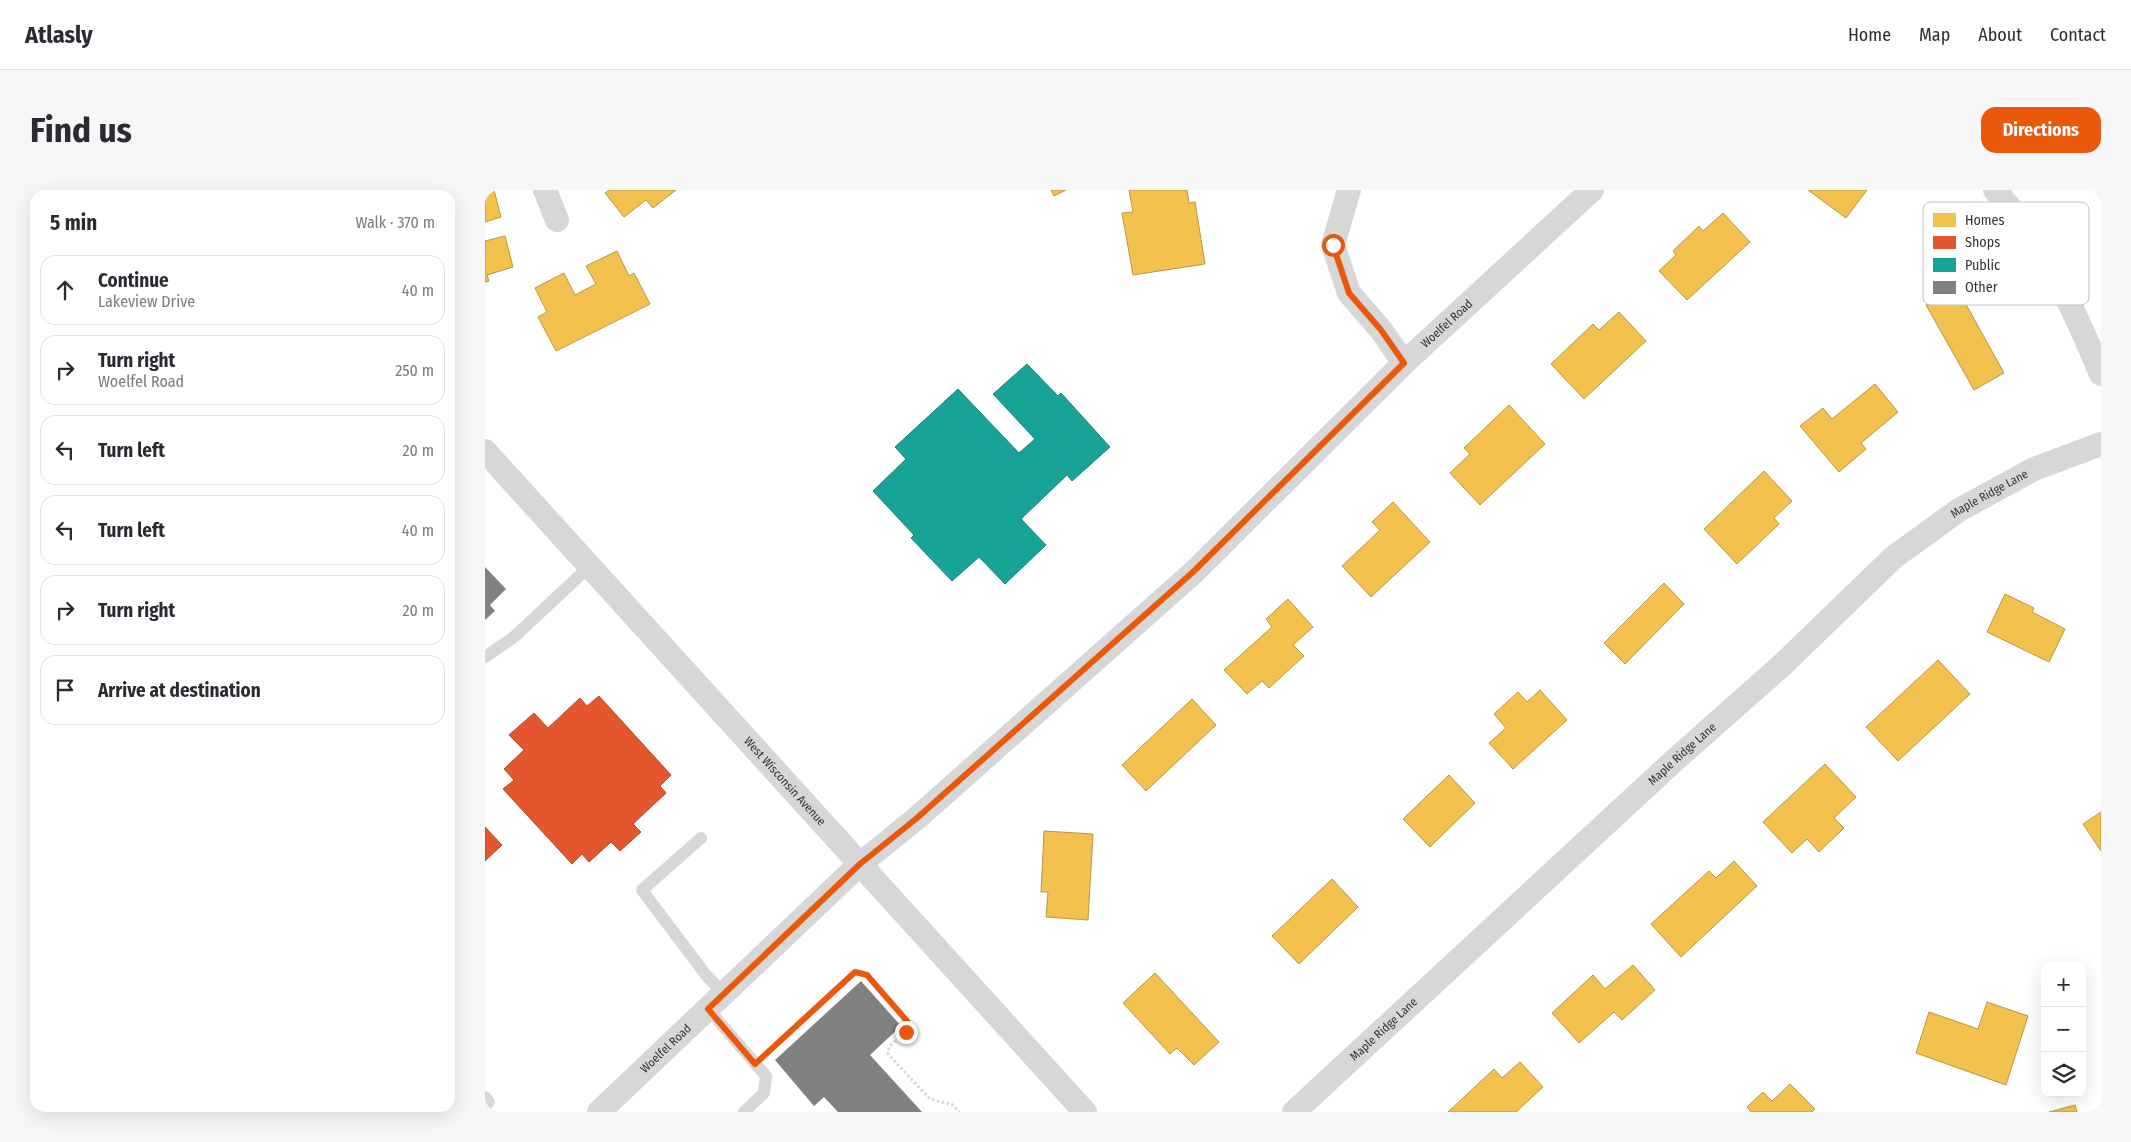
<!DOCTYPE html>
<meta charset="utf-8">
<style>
body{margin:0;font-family:"Fira Sans Condensed",sans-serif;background:#f7f7f7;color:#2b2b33}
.controls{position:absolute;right:15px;bottom:15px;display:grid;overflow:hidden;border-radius:10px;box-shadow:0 5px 20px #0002}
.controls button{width:45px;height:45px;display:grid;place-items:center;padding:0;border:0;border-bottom:1px solid #e1e1e2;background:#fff;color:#2b2b33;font:25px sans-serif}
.stop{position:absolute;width:15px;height:15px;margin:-11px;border:4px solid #ea580c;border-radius:50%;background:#fff}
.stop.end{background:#ea580c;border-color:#fff;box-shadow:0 1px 5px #0008}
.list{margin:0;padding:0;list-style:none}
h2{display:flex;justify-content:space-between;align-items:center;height:65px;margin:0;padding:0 20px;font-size:21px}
h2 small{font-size:16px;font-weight:400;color:#7c7c81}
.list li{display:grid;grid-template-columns:32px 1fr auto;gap:15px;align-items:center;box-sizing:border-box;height:70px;margin:0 10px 10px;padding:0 10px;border:1px solid #e1e1e2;border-radius:15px}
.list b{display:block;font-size:19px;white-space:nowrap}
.list p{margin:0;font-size:16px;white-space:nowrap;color:#7c7c81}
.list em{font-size:16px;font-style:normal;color:#7c7c81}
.icon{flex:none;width:28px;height:28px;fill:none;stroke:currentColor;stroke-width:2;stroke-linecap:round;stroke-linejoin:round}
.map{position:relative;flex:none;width:1616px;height:922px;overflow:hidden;border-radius:15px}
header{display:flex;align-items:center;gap:30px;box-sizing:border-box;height:70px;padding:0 25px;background:#fff;border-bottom:1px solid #e1e1e2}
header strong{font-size:24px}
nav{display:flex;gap:28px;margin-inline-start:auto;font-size:18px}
.intro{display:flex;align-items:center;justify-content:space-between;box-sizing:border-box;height:120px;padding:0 30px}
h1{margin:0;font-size:35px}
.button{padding:12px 22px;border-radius:15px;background:#ea580c;color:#fff;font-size:18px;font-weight:700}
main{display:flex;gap:30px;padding:0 30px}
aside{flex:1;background:#fff;border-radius:15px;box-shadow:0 5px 20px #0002}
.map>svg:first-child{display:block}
</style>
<header>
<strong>Atlasly</strong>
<nav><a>Home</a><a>Map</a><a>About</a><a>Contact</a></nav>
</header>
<div class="intro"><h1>Find us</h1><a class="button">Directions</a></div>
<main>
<aside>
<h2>5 min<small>Walk · 370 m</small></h2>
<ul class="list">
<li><svg class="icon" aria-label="ahead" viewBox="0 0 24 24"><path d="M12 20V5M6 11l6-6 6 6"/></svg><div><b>Continue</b><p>Lakeview Drive</p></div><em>40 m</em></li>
<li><svg class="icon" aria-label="right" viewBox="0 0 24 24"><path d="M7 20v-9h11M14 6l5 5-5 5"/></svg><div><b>Turn right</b><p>Woelfel Road</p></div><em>250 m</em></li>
<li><svg class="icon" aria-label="left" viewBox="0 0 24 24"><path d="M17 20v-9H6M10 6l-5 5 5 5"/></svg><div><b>Turn left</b></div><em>20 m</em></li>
<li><svg class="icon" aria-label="left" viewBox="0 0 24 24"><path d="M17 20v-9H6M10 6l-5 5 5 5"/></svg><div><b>Turn left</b></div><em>40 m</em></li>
<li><svg class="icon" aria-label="right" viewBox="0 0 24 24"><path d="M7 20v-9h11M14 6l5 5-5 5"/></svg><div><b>Turn right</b></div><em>20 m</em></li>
<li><svg class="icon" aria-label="arrive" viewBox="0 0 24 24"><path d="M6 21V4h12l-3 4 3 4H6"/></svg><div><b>Arrive at destination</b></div></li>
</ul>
</aside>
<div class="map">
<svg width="1616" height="922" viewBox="0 0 1616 922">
<rect width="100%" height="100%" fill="#fff"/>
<!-- homes -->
<path fill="#f2c14e" stroke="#b99646" d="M0,0H9L16,27L0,32Z
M124,0H191L168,18L161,10L139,27L120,3Z
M566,0H581L569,6Z
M644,0H702L704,13L710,12L720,74L648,85L637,23L648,22Z
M1323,0H1382L1361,28Z
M1238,23L1265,52L1202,110L1174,81L1191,65L1188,61L1214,36L1218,41Z
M20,46L28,77L2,85L4,91L0,92V51Z
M132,61L144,86L149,83L165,114L71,161L53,127L62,122L50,98L79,83L90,105L111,94L101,76Z
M1472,98L1519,183L1489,200L1441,115Z
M1134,122L1161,151L1099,209L1066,174L1108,134L1114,140Z
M1390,194L1413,222L1376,253L1381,259L1354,282L1315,236L1338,218L1347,229Z
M1024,215L1060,254L995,315L965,283L985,264L979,258Z
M1279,281L1307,311L1289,328L1294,334L1252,374L1219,339Z
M908,312L945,352L886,407L857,376L895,340L887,332Z
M1179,393L1199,414L1140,474L1119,453Z
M1520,404L1549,418L1547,422L1580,439L1564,472L1502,442Z
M803,409L828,437L808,455L819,466L784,498L777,491L762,504L739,480L787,437L781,429Z
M1453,470L1485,504L1413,571L1381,537Z
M1055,500L1082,530L1028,579L1004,553L1021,538L1009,524L1033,502L1042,512Z
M707,509L731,535L661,601L637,575Z
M1340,574L1371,607L1349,628L1359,638L1334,662L1322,649L1307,663L1278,632Z
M964,585L990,613L945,657L918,629Z
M1616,622V661L1598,634Z
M559,641L608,644L603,730L561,727L563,702H556Z
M1249,671L1272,696L1196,767L1166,734L1224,681L1231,688Z
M847,689L873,717L814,774L787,746Z
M1148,775L1170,800L1137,830L1129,822L1094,853L1067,823L1108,785L1120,799Z
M670,783L734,852L709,875L692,858L685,864L638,813Z
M1502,812L1543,826L1521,895L1431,863L1444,822L1493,839Z
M1035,872L1058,897L1031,922H963L1009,879L1017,888Z
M1305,894L1330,919L1327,922H1266L1262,917L1278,902L1287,911Z
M1590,915L1592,922H1564Z"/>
<!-- shops -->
<path fill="#e4572e" stroke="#af4c30" d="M114,506L186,585L175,596L181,603L148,634L156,642L135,661L126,652L104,672L97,664L87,674L18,599L29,590L19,579L39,560L24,545L49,523L63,538L95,508L102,516Z
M0,637L17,655L0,671Z"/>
<!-- public -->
<path fill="#17a398" stroke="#1f817a" d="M542,174L573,206L576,203L625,257L587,291L582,285L536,329L561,355L520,394L494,367L467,391L426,348L429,345L388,301L421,269L410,257L473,199L534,263L550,249L508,204Z"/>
<!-- building -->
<path fill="#818181" d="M0,377L21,399L5,415L10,421L0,430Z
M376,791L416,836L385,865L437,922H353L339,907L329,916L290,870Z"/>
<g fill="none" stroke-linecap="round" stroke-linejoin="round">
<!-- path -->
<path stroke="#d6d6d6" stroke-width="3" stroke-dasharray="2.5 2.5" stroke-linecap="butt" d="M283,862L370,783L382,785L422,831L421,842L404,857L403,864L445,909L468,915L474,922"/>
<!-- lane -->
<path stroke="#d7d7d7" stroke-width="12" d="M0,467L29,447L105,376
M216,648L157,700L221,785L239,804
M223,819L281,886L279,903L259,922
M0,907L4,912L0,916"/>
<!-- street -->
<g stroke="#d7d7d7" stroke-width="24">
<path d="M60,0L72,30"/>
<path d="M864,0L848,55L864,103L896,140L919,173"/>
<path d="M1510,0C1562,59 1586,113 1616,184"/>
<path id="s1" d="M0,261L600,922"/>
<path id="s2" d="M114,922L375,674L432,628L709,382L919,173L1107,0"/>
<path id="s3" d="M809,922L1191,569L1296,476L1409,367L1474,320L1549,279L1616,254"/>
</g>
</g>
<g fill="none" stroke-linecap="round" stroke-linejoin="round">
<!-- route -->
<path stroke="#ea580c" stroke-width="6" d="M421,842L422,831L382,785L370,782L270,874L223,819L375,674L432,628L708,382L919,173L896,140L864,103L848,55"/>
</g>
<g text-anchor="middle" stroke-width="5" stroke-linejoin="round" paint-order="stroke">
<!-- street labels -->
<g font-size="12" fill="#333" stroke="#fff">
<text dy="4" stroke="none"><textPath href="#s2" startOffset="1158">Woelfel Road</textPath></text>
<text dy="4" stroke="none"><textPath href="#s3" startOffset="932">Maple Ridge Lane</textPath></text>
<text dy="4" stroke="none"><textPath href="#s3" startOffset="528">Maple Ridge Lane</textPath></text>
<text dy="4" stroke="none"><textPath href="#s1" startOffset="446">West Wisconsin Avenue</textPath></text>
<text dy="4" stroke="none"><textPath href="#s3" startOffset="122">Maple Ridge Lane</textPath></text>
<text dy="4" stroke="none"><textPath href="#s2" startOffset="92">Woelfel Road</textPath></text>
</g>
</g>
<!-- legend -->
<rect x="1438" y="12" width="166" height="103" rx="8" fill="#fff" stroke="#c2c2c2" stroke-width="1"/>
<rect x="1448" y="23" width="23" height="14" fill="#f2c14e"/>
<rect x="1448" y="46" width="23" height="13" fill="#e4572e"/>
<rect x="1448" y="68" width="23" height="14" fill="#17a398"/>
<rect x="1448" y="91" width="23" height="13" fill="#818181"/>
<g font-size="14" fill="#333">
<text x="1480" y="35">Homes</text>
<text x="1480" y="57">Shops</text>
<text x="1480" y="80">Public</text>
<text x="1480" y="102">Other</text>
</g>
</svg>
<div class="controls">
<button>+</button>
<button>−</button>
<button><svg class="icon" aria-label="layers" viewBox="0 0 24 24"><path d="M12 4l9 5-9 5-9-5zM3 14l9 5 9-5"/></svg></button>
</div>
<div class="stop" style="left:848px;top:55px"></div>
<div class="stop end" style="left:421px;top:842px"></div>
</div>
</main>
